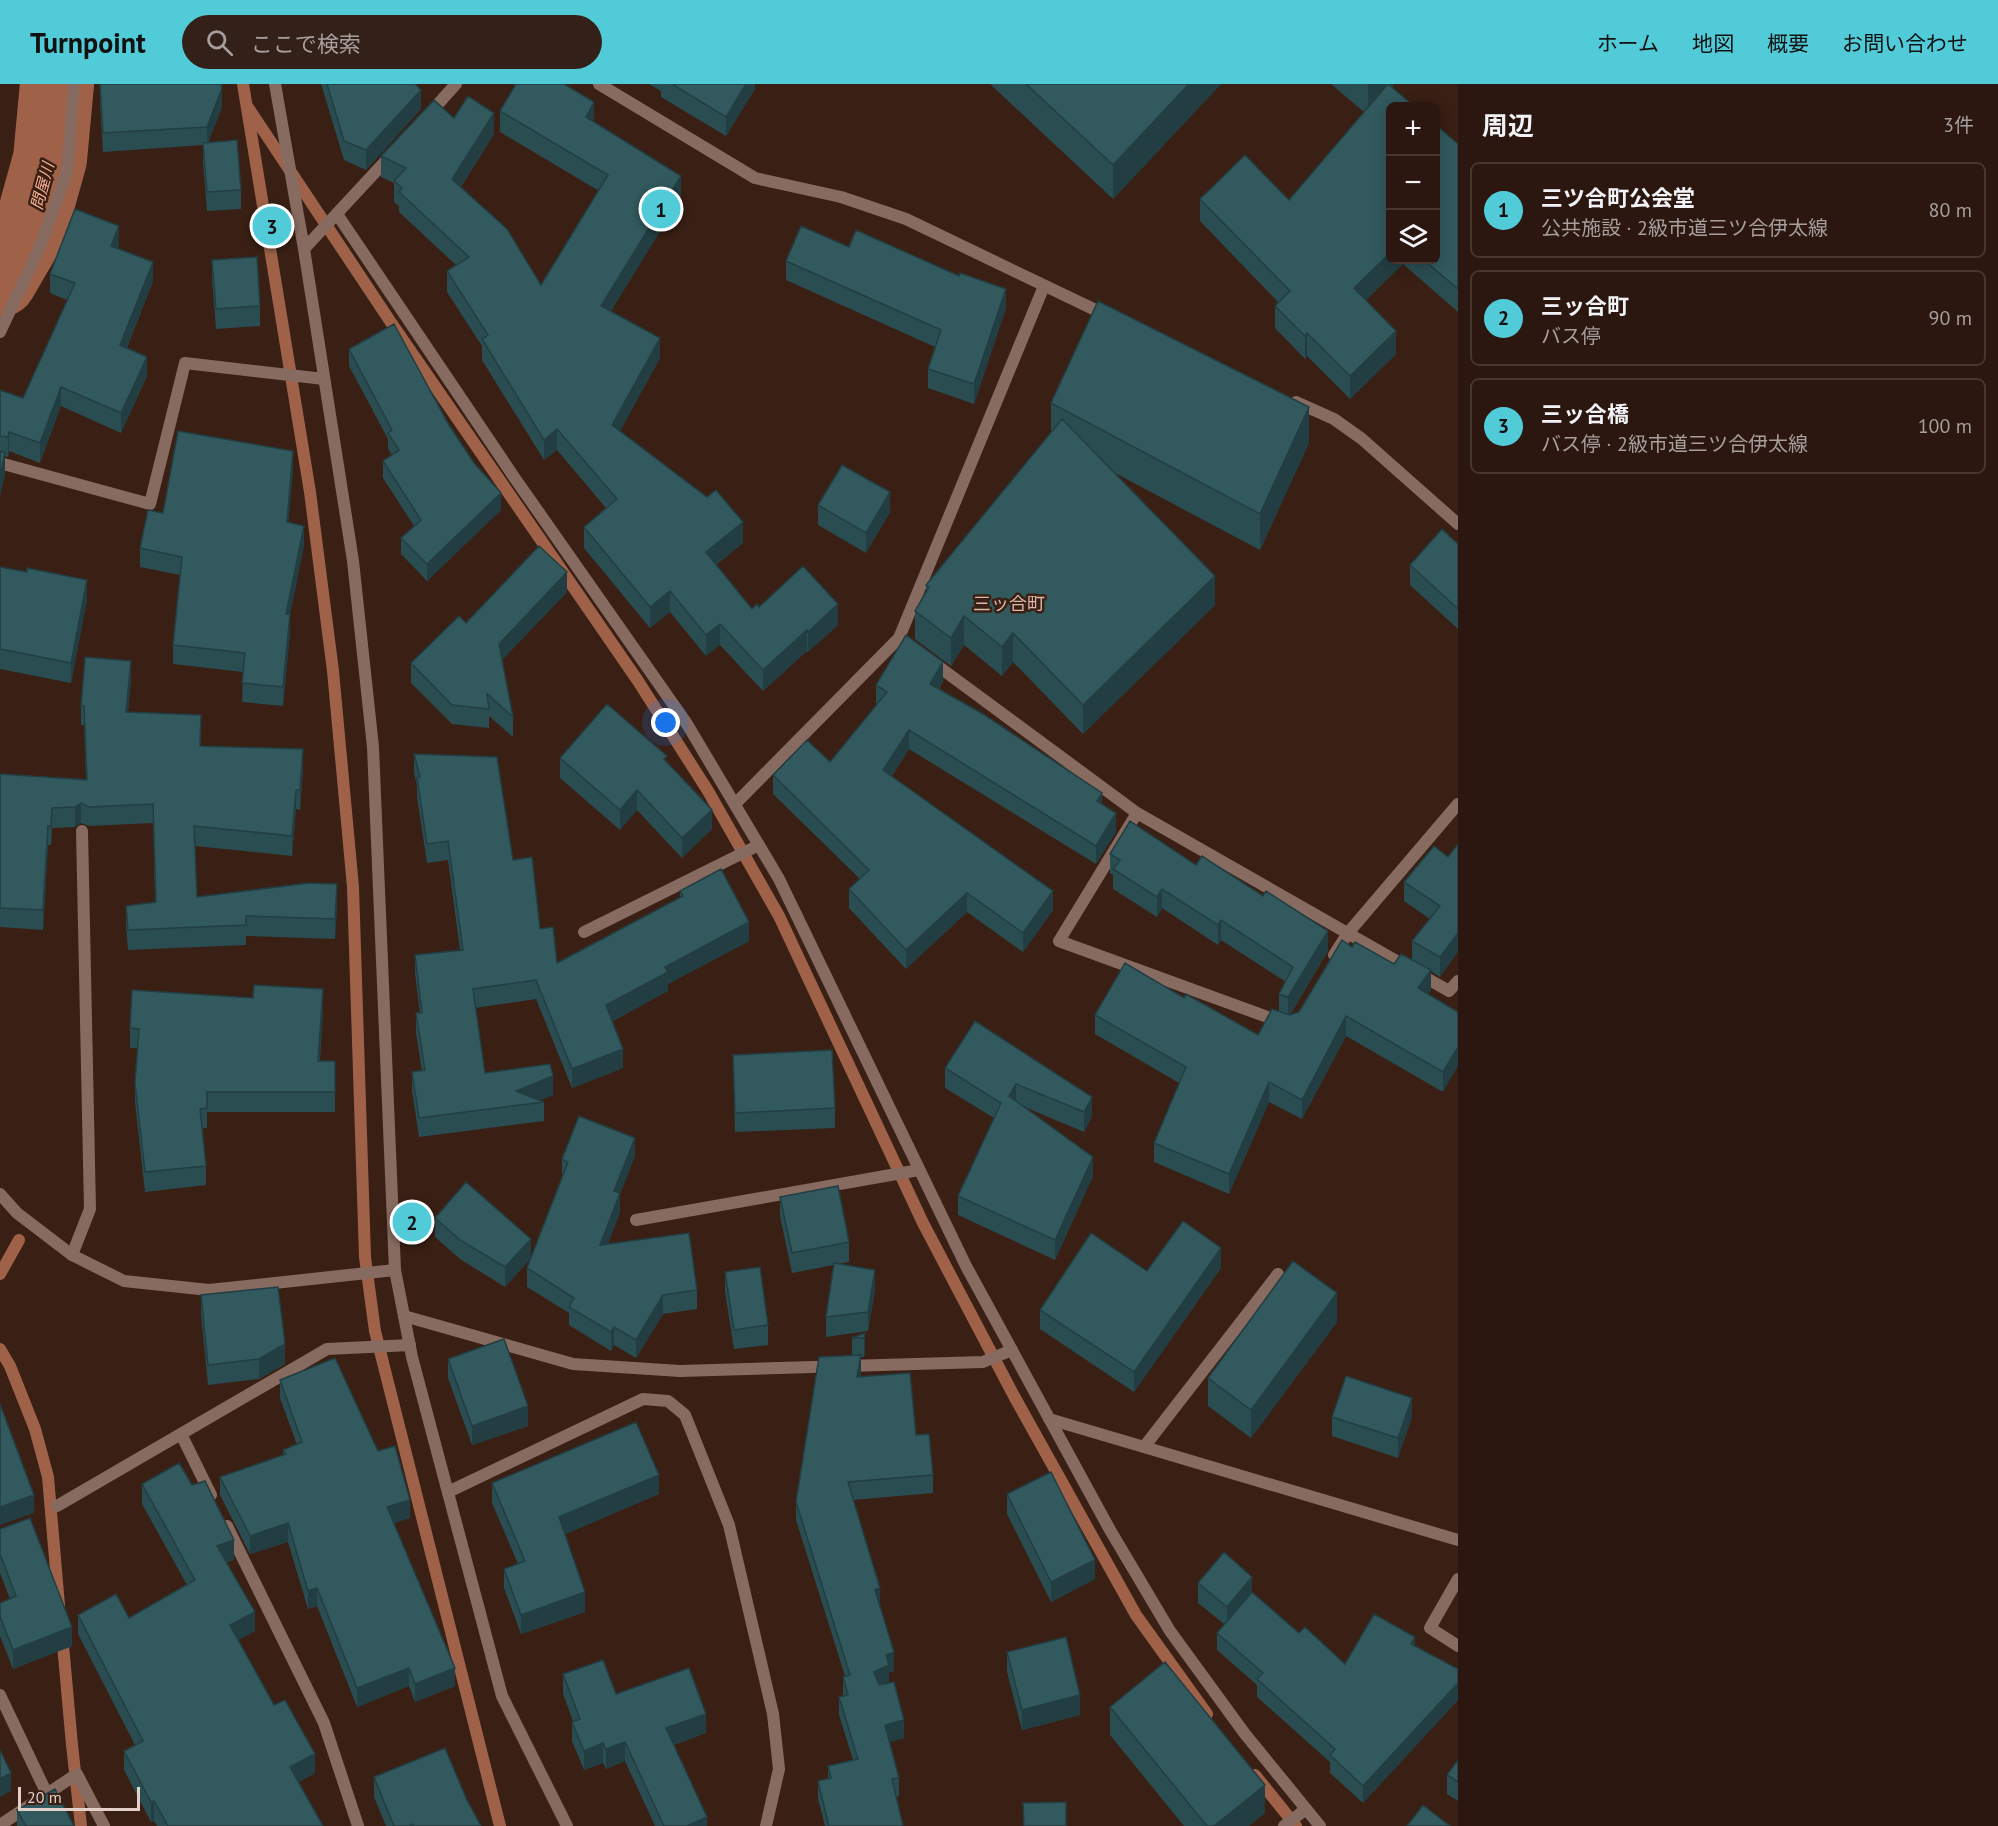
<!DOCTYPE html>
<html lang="ja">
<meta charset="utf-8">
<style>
body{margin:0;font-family:"PT Sans","Noto Sans JP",sans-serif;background:#332018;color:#f1f3f6}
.controls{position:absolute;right:18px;top:18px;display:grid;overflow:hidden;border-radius:9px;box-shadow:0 3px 15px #0003}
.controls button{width:54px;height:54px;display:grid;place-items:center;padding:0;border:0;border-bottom:2px solid #47362f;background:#2b170f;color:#f1f3f6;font:30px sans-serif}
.scale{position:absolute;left:18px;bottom:15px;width:122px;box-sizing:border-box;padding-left:6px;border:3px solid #e2d0c9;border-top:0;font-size:16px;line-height:21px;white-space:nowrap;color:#e2d0c9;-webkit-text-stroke:4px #391f14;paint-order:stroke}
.you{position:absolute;left:666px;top:639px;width:21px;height:21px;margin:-15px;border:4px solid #fff;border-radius:50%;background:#1a73e8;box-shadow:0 0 0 9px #1a73e833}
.badge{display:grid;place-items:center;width:39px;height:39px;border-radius:50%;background:#52cbd9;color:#111;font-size:20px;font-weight:700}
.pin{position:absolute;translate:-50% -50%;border:3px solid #fff;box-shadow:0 2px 6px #0006}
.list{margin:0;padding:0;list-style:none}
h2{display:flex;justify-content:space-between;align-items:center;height:78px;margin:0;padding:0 24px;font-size:26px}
h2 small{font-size:20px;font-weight:400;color:#a69f9e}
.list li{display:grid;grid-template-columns:39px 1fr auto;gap:18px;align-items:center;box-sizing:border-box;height:96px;margin:0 12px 12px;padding:0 12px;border:2px solid #47362f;border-radius:9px}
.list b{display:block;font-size:22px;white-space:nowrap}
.list p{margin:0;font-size:20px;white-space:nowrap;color:#a69f9e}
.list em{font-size:20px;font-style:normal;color:#a69f9e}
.icon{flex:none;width:33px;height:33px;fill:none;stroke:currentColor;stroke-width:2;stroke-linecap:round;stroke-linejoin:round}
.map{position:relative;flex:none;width:1458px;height:1742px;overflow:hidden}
header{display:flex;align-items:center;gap:36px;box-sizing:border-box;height:84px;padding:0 30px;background:#52cbd9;color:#111}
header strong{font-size:28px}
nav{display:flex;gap:33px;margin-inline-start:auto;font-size:21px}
.search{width:420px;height:54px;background:#332018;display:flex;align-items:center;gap:15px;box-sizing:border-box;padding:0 21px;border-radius:33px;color:#a69f9e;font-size:22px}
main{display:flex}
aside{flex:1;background:#2b170f}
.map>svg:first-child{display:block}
</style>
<header>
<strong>Turnpoint</strong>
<div class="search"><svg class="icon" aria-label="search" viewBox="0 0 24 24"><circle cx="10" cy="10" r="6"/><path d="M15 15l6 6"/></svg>ここで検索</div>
<nav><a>ホーム</a><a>地図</a><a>概要</a><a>お問い合わせ</a></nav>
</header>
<main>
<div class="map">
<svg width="1458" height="1742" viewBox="0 0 1458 1742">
<rect width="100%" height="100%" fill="#391f14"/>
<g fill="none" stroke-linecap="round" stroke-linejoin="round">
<!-- stream -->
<path stroke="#9f6249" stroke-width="12" d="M243,0L310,408L333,587L353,803L365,1173L375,1247L500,1742
M247,22L390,237L638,597L708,707L779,832L923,1139L1014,1312L1136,1531L1207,1630
M0,1190L19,1156
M0,1265L10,1282L35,1345L48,1393L59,1521
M62,1550L72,1661L81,1742
M1255,1691L1296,1742"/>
<!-- river -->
<path stroke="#9f6249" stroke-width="74" d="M0,196L31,143L50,75L57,0"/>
<!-- service -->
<path stroke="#876b60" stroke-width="12" d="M0,379L150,420L185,279L324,295
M636,1136L919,1086
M72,1171L90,1125L82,747
M1278,1190L1144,1363L1458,1456
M404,1232L573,1280L680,1287L983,1278L1012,1266
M181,1350L211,1411
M57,1422L327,1265L410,1261
M227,1442L324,1639L358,1742
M1458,1495L1430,1544L1458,1562
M1284,1742L1306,1725"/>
<!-- minor -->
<path stroke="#876b60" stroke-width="12" d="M599,0L755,94L841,113L906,135L1108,232
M337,130L514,393L687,640L779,795L966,1182L1110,1446L1170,1547L1245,1650L1320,1742
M0,248L39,165L67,88L74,0
M1296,318L1334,335L1362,355L1458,440
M931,577L1137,729L1449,907L1458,897
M735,720L899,554L1044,202
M1137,729L1059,857L1281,938
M584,848L759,761
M1334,871L1348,849L1458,720
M0,1110L17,1129L72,1171L124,1197L209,1206L395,1186
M1049,1335L1144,1363
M448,1408L643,1315L668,1317L685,1331L729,1441L773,1630L779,1685L766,1742
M0,1611L47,1710
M0,1741L77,1690L104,1742"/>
<!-- tertiary -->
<path stroke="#876b60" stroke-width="12" d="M275,0L304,165L353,477L373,663L395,1186L412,1273L502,1612L567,1742
M429,30L456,0
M304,165L393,69"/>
</g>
<!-- wall -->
<path fill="#2a4d51" d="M100,0L222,23L208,59L241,106V125L207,127L203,79V61L103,68L100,19Z
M321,0H415L421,25L366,86L344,76Z
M649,0H755V5L726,52L661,13V7Z
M990,0H1221L1113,115Z
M1331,0H1394L1392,3L1390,176H1436L1458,60V228L1403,180L1366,216L1396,270L1350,315L1307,272L1305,275L1275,244V222L1278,218L1200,137V115L1289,116L1364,28Z
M500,27L594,38L681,113L611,227L660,274L620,347L743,459L716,481L752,525L759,523L838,541L808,568L807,567L763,607L720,561L706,572L670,528L650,544L584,464V443L606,424L557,366L544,376L482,276V262L447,208V187L456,181L399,128V122L394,118V99L381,93V72L454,34L494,50L461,103L541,201L599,107L500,48Z
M119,162L118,164L153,197L127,264L147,292L121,349L61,322L40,379L9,367L8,373L5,372V389L0,412V306L23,314L67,216L50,209V190Z
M849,163L1006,224L974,320L928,304V285L935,263L786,196V177Z
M212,176L260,222V242L216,245L212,196Z
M349,265L449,341L501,426L427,497L401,470V454L414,442L383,394V377L392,371L388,365V355L349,282Z
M1051,319L1309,359L1260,466L1115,389L1215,521L1083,650L1013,578L1002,592L964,561L951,582L915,555V527L926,508V501L1051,349Z
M293,386L288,438L304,461L290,531V549L283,622L242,618L243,588L173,580V561L180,491L140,483V464L163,429Z
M818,421L890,428L866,469L818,441Z
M1458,460V545L1410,501V481Z
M0,483L87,516L71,599L0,585Z
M567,508L502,576L513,633V653L489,632V644L452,640L411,599V579L466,539Z
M131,596L128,628L200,662L303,685L300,726L296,725L292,772L195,762L197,813L337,820L335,855L246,852V861L128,866L126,842V822L155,818L153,739L89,742L81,739L75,743L52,744L51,761H48L43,846L0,843V690L86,695L84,641H81V622Z
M943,597L939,605L1102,720L1116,748L1096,780L909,665L892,692L1053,826L1023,868L967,828L906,885L849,824V805L860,795L773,710V691L830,678L877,621L876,620V601Z
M414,670L513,776L540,845L557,879L680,814V807L749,857L668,900V907L613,937L623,984L572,1004L536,915L475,924L485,989L553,1011L540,1016L544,1018V1037L419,1053L412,1007V988L422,987L416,949V929H420L415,890V871L460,866L448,776L427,779L417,713V702L414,689Z
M560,674L667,677L712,745L682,774L637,726L620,746L560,694Z
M1110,770L1328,867L1290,931L1299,928L1352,863L1394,880L1412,876V857L1430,835L1404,817V798L1448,773L1440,893L1431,887V906L1428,910L1458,928L1443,1008L1346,952L1302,1035L1269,1018L1229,1110L1154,1078V1059L1179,999L1095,950V931L1184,914L1258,951L1279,928V910L1286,898L1221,856L1218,861L1162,824L1157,833L1113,805V791L1110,789Z
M323,925L320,977H335V1028H207V1044H202L206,1082V1101L145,1108L135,1018V999L138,964H130V944Z
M975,937L1092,1032L1084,1048L1022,1022L1093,1092L1055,1176L958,1131V1112L994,1034L945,1004V984Z
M733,971L835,1024V1044L735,1048Z
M635,1072L620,1109V1128L608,1160L697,1206V1225L663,1230L636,1274L614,1261L611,1267L569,1241V1229L527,1203V1184L531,1174L505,1203L460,1175L435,1153V1134L531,1174L562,1094V1075Z
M780,1113L849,1158V1178L838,1180L875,1206L868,1247L826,1253V1233L834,1181L792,1189L780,1132Z
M1221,1184L1134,1308L1040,1245V1226L1147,1187Z
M725,1188L768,1241V1261L734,1265L725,1208Z
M201,1211L285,1280L259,1295L208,1301L201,1231Z
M1337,1238L1251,1354L1208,1322V1294Z
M865,1249V1268L864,1273H861V1293L916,1351L933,1391V1409L853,1416L880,1523L894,1587L889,1588V1599L904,1654L890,1658L899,1694V1712L896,1713L903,1742H825L818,1715V1697L828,1695V1682L853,1676L839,1631V1613L843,1612V1593L845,1592L796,1436V1418L852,1272V1254Z
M448,1275L528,1342L472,1361L448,1294Z
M280,1296L410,1434L394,1439L455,1602L415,1618L409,1602L357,1623L317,1522L308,1525L288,1458L250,1470L220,1411V1393L283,1371V1366L297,1361L280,1314Z
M1332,1333H1412L1398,1374L1332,1352Z
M492,1399L659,1410L565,1450L585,1528L521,1550L504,1504V1485L518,1480L492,1419Z
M142,1400L234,1476L227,1478L255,1547L238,1556L274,1621L315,1689L299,1698L323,1742H157L154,1737L151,1738L124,1686V1667L135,1661L78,1550V1531L129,1534L187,1501L142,1420Z
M1007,1410L1095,1495L1051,1518L1007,1430Z
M0,1445L72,1562L13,1585L0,1552V1519L10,1515L0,1489Z
M1198,1499L1252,1509L1299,1549L1345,1580L1415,1562L1458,1585V1616L1363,1719L1330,1689V1678L1257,1613V1601L1217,1566V1549L1224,1540L1198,1519Z
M1007,1568L1080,1631L1022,1646L1007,1588Z
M563,1590L616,1610L706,1649L674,1661L707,1742H655L625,1677L606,1685L603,1679L584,1686L572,1657V1638L573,1637L563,1610Z
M1110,1623L1265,1729L1249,1742H1184L1110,1651Z
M1458,1676V1717L1447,1710V1691Z
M374,1693L467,1716L481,1742H386L374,1713Z
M17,1726L74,1742H17Z"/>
<!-- shaded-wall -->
<path fill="#223e42" d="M746,0H755V5L726,52V33Z
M1189,0H1221L1113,115V81Z
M1368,0H1394L1368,31Z
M222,4V23L207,61V43Z
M421,6V25L366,86V66Z
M594,18V39L586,33Z
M494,29V50L452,116V95Z
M681,92V113L601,243V222Z
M119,142V162L111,181V162Z
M1390,169V176H1403V180L1354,227V204Z
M153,178V197L120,280V261Z
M1006,205V224L974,320V300Z
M1396,247V270L1350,315V292Z
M1307,249V272L1305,275V252Z
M660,254V274L612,362V341Z
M147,273V292L121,349V329Z
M61,303V322L40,379V359Z
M1309,323V359L1260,466V430Z
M557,345V366L544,376V356Z
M9,348V367L8,373V353Z
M293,367V386L287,457V438Z
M5,369V389L0,412V393Z
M890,408V428L866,469V449Z
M501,409V426L427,497V480Z
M743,438V459L706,489V468Z
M304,442V461L290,531V549L283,622L286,530Z
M567,488V508L499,579V560Z
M1215,492V521L1083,650V621Z
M87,496V516L71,599V579Z
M670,507V528L650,544V523Z
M838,520V541L808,568V548Z
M964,532V561L951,582V554Z
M720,540V561L706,572V551Z
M807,546V567L763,607V586Z
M1013,549V578L1002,592V563Z
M131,577V596L126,648V628Z
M943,578V597L930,619V600Z
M909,646V665L883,705V686Z
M303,665V685L300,726V706Z
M296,706V725L292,772V752Z
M637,706V726L620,746V726Z
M1102,709V727L1097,717Z
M81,719V739L75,743V723Z
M52,724V744L51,761V742Z
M712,726V745L682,774V754Z
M1116,729V748L1096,780V762Z
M48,742V761L43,846V826Z
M337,800V820L335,855V835Z
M1162,805V824L1157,833V813Z
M1053,807V826L1023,868V849Z
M967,809V828L906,885V866Z
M1221,836V856L1218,861V841Z
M749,838V857L668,900V907L606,940V921L665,883Z
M1328,847V867L1288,933V913Z
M1458,849V868L1440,893V873Z
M1431,886V906L1418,924V904Z
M323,905V925L318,997V977Z
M1346,932V952L1302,1035V1016Z
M1458,963V982L1443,1008V988Z
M623,965V984L572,1004V985Z
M553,992V1011L533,1019L516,1007Z
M1269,998V1018L1229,1110V1090Z
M1016,1000V1019L1009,1012Z
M1092,1013V1032L1084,1048V1028Z
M635,1054V1072L614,1126V1107Z
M1093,1073V1092L1055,1176V1156Z
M620,1109V1128L600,1180V1161Z
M531,1155V1174L505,1203V1183Z
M1221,1164V1184L1134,1308V1288Z
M875,1186V1206L868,1247V1228Z
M1337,1209V1238L1251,1354V1326Z
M663,1211V1230L636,1274V1256Z
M614,1243V1261L611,1267V1248Z
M865,1249V1268L864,1273V1254Z
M285,1260V1280L259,1295V1275Z
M861,1271V1290L857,1312V1293Z
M1412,1314V1333L1398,1374V1354Z
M528,1322V1342L472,1361V1342Z
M659,1391V1410L559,1453V1433Z
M34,1411V1429L0,1441V1423Z
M410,1416V1434L387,1441V1423Z
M288,1439V1458L250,1470V1452Z
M234,1456V1476L217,1481V1462Z
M1095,1476V1495L1051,1518V1498Z
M1252,1493V1513L1227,1543V1523Z
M317,1504V1522L308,1525V1507Z
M880,1504V1523L875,1524V1506Z
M585,1508V1528L521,1550V1531Z
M255,1528V1547L230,1561V1541Z
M72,1543V1562L13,1585V1566Z
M1415,1553V1570L1411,1560Z
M894,1568V1587L889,1588V1599L874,1606V1588L886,1571Z
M409,1584V1602L357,1623V1604Z
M455,1584V1602L415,1618V1600Z
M1458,1599V1616L1363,1719V1702Z
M1080,1611V1631L1022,1646V1626Z
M706,1630V1649L666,1663V1644Z
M904,1636V1654L885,1659V1641Z
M625,1658V1677L606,1685V1665Z
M603,1659V1679L584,1686V1667Z
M315,1670V1689L290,1703V1683Z
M11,1689V1707L0,1713V1695Z
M1265,1701V1729L1249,1742H1214Z
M154,1717V1737L151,1738V1718Z
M707,1733V1742H687Z"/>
<!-- building -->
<path fill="#31595e" stroke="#223e42" stroke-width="1.5" d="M100,0H221L222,4L207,43L103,49Z
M327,0H415L421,6L366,66L344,57Z
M516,0H564L594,18L586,33L681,92L601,222L660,254L612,341L707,413L716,406L743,438L706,468L752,525L757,520L759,523L803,482L838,520L808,548L807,546L763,586L720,540L706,551L670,507L650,523L584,443L617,415L557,345L544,356L482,255L488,251L447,187L469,173L399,108L402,104L394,97L406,84L381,72L434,16L454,34L468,12L494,29L452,95L507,145L541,201L608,91L500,27Z
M672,0H746L726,33Z
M1026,0H1189L1113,81Z
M1388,0L1414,22H1390V169L1354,204L1396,247L1350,292L1307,249L1305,252L1275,222L1290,207L1200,115L1245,71L1289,116Z
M1436,41L1458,60V205L1424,176H1436Z
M237,56L241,106L207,108L203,59Z
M75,125L119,142L111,162L153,178L120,261L147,273L121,329L61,303L40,359L9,348L8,353L0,352V306L23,314L75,199L50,190Z
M801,142L849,163L856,146L959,192L960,189L1006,205L974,300L928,285L941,246L786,177Z
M257,173L260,222L216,225L212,176Z
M1098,217L1309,323L1260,430L1051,319Z
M394,240L449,341L474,379L501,409L427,480L401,454L421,436L383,377L399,366L388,349L392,346L349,265Z
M1062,335L1215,492L1083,621L1013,549L1002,563L964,532L951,554L915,527L929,503L926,501Z
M178,347L293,367L287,438L304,442L286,530H290L283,603L242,599L245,569L173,561L182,473L140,464L148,426L163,429Z
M0,367L5,369L0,393Z
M842,381L890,408L866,449L818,421Z
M1442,445L1458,460V525L1410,481Z
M539,462L567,488L499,560L513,633L487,610L489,625L452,621L411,579L459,532L466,539Z
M0,483L27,488V484L87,496L71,579L0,565Z
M906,551L943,578L930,600L983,630L1102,709L1097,717L1116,729L1096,762L909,646L883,686L1053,807L1023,849L967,809L906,866L849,805L869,786L773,691L807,656L830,678L887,608L876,601Z
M85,573L131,577L126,628L201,631L200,662L303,665L300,706H296L292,752L194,742L197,813L309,799L337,800L335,835L246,832V841L128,846L126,822L156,818L153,720L89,723L81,719L75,723L52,724L51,742H48L43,826L0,824V690L87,696L84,622H81Z
M607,620L667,672L664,675L712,726L682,754L637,706L620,726L560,674Z
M414,670L497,673L513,776L532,773L540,845L553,843L557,879L683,812L680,807L721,785L749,838L665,883L668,888L606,921L623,965L572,985L536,896L473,905L485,989L550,980L553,992L516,1007L544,1018L419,1034L412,988L425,986L416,929H422L415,871L463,866L448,757L427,760L417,694L420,693Z
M1130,737L1196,781L1202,772L1263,812L1266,807L1328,847L1288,913L1279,910L1293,883L1221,836L1218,841L1162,805L1157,813L1113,785L1120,776L1110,770Z
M1458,760V849L1440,873L1412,857L1440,822L1404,798L1434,762L1448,773Z
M1342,856L1352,863L1355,858L1394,880L1401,870L1431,886L1418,904L1458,928V963L1443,988L1346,932L1302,1016L1269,998L1229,1090L1154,1059L1186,983L1095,931L1125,879L1184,914L1186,910L1258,951L1272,925L1290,931L1299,928Z
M254,901L323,905L318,977H335V1008H207V1024L200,1025L206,1082L145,1088L135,999L139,945L130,944L132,906L253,914Z
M975,937L1092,1013L1084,1028L1016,1000L1009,1012L1093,1073L1055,1156L958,1112L1001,1019L945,984Z
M832,966L835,1024L735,1029L733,971Z
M579,1032L635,1054L614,1107L620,1109L600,1161L689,1149L697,1206L663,1211L636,1256L614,1243L611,1248L569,1223L574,1214L527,1184L568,1078L562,1075Z
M466,1098L531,1155L505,1183L460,1156L435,1134Z
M838,1102L849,1158L792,1169L780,1113Z
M1183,1137L1221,1164L1134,1288L1040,1226L1091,1149L1147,1187Z
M1293,1177L1337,1209L1251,1326L1208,1294Z
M834,1179L875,1186L868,1228L826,1233Z
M760,1183L768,1241L734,1246L725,1188Z
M278,1203L285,1260L259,1275L208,1281L201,1211Z
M865,1249L864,1254H852Z
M504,1255L528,1322L472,1342L448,1275Z
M861,1271L857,1293L910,1289L916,1351L929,1350L933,1391L848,1398L880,1504L875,1506L894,1568L886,1571L889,1581L874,1588L879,1601L894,1598L904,1636L885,1641L899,1694L892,1695L903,1742H829L818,1697L831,1694L828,1682L858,1675L839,1613L848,1611L843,1593L850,1591L796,1418L819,1273Z
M335,1274L378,1367L395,1362L410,1416L387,1423L455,1584L415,1600L409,1584L357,1604L317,1504L308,1507L288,1439L250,1452L220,1393L286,1370L283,1366L302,1358L280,1296Z
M1346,1292L1412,1314L1398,1354L1332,1333Z
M0,1320L34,1411L0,1423Z
M636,1338L659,1391L559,1433L585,1508L521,1531L504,1485L525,1477L492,1399Z
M179,1379L192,1401L205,1397L234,1456L217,1462L255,1528L230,1541L274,1621L285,1616L315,1670L290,1683L323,1742H168L154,1717L151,1718L124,1667L143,1657L78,1531L116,1510L129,1534L195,1496L142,1400Z
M1051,1388L1095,1476L1051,1498L1007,1410Z
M30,1434L72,1543L13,1566L0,1532V1519L16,1512L0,1470V1445Z
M1224,1468L1252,1493L1227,1523L1198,1499Z
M1252,1508L1299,1549L1305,1543L1345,1580L1374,1530L1415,1553L1411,1560L1458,1585V1599L1363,1702L1330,1671L1335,1665L1257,1595L1263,1589L1217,1549Z
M1066,1553L1080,1611L1022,1626L1007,1568Z
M603,1576L616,1610L689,1584L706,1630L666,1644L707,1733L687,1742H664L625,1658L606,1665L603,1659L584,1667L572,1638L580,1635L563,1590Z
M1165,1578L1265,1701L1214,1742H1207L1110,1623Z
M445,1664L467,1716L481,1742H414L413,1740L409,1742H394L374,1693Z
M0,1666L11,1689L0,1695Z
M1458,1676V1698L1447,1691Z
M55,1705L74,1742H26L17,1726Z
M1066,1718V1742H1024L1023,1719Z
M1423,1721L1450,1742H1407Z"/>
<g text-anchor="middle" stroke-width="5" stroke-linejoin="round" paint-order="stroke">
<!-- water labels -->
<g font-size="16" font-style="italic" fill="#f8b092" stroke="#391f14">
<text transform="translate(42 102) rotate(-75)" y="6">問屋川</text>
</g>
<!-- quarter labels -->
<g font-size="18" fill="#dbb8aa" stroke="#391f14">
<text x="1009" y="526">三ッ合町</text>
</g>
</g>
</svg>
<div class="controls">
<button>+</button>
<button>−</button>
<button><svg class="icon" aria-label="layers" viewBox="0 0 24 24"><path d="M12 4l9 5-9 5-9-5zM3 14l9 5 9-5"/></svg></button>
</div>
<div class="scale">20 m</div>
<div class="you"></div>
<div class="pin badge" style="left:661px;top:125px">1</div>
<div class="pin badge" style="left:412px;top:1138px">2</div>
<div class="pin badge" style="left:272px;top:142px">3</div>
</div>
<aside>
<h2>周辺<small>3件</small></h2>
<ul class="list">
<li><span class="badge">1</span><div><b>三ツ合町公会堂</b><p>公共施設 · 2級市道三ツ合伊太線</p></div><em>80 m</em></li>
<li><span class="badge">2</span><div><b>三ッ合町</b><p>バス停</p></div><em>90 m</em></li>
<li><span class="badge">3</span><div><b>三ッ合橋</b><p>バス停 · 2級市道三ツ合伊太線</p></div><em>100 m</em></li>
</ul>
</aside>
</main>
